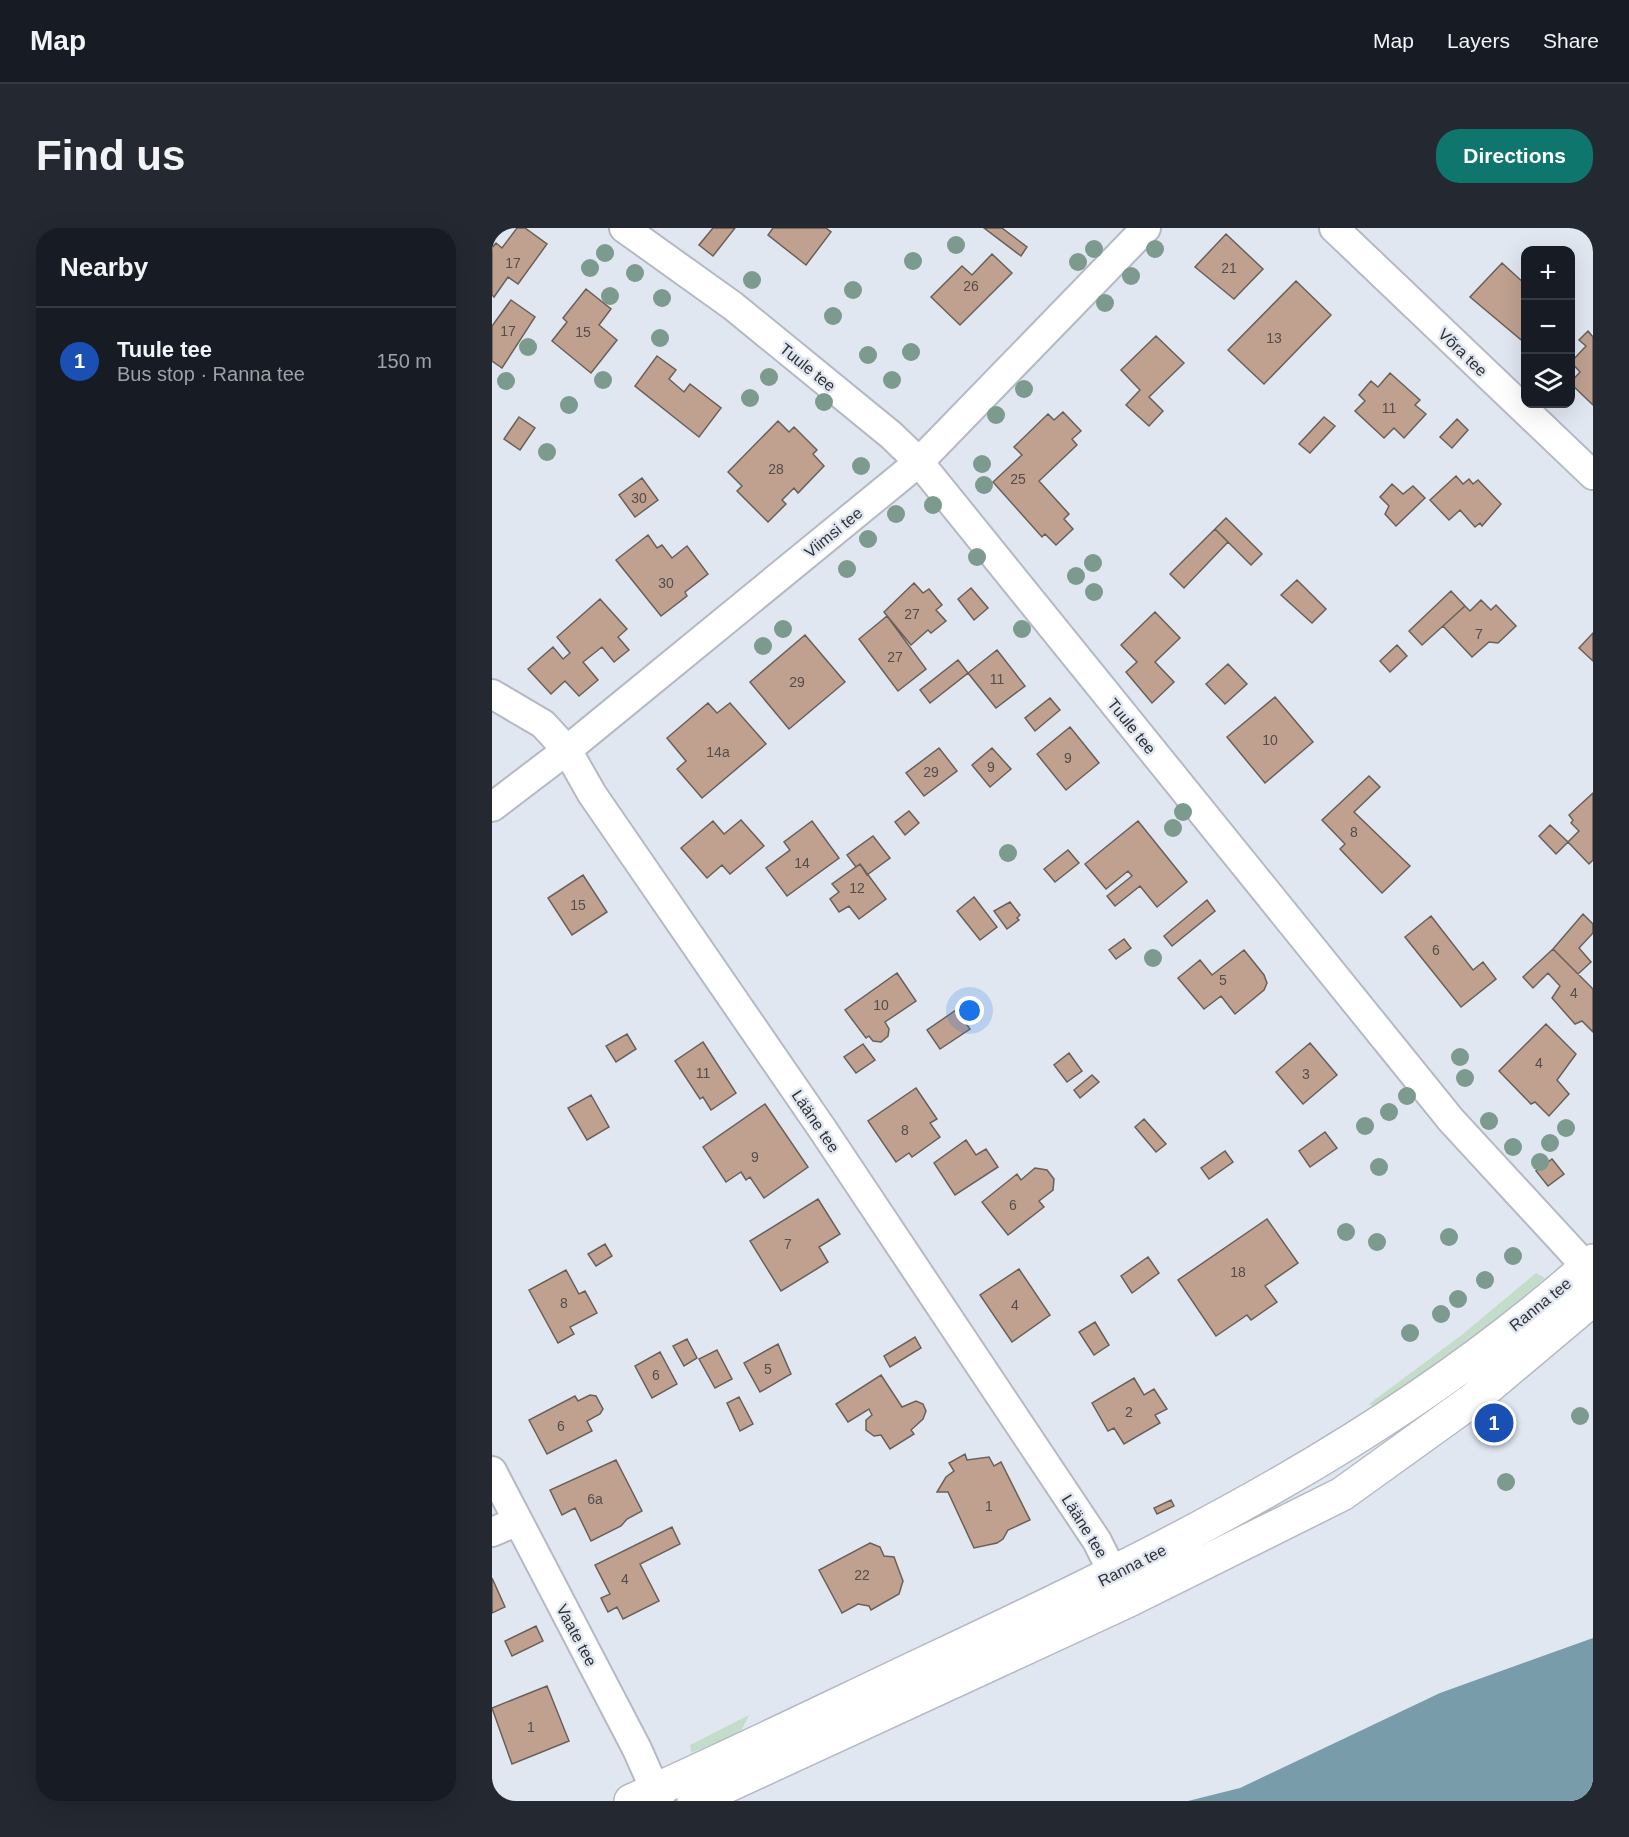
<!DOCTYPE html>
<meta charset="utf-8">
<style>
body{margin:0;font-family:Arial,sans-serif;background:#242831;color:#f1f3f6}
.controls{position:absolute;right:18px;top:18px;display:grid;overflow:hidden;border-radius:12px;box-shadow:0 6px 24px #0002}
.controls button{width:54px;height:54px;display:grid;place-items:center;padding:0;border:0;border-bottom:2px solid #363941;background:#171b24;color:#f1f3f6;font:30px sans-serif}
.you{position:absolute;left:478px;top:783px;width:21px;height:21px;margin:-15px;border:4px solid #fff;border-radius:50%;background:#1a73e8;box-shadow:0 0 0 9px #1a73e833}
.badge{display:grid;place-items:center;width:39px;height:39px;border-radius:50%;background:#0f766e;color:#fff;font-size:20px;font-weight:700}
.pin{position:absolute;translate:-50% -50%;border:3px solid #fff;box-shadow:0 2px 6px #0006}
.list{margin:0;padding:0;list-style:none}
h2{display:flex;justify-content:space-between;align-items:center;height:78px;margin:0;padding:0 24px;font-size:26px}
h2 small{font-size:20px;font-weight:400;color:#9ea1a6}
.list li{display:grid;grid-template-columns:39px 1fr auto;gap:18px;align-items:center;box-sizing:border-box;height:108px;padding:0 24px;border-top:2px solid #363941}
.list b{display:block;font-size:22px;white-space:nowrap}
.list p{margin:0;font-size:20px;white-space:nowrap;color:#9ea1a6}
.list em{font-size:20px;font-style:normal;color:#9ea1a6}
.icon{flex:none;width:33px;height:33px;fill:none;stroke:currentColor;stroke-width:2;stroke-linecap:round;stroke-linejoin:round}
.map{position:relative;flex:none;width:1101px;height:1573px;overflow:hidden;border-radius:24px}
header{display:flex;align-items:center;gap:36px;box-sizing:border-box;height:84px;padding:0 30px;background:#171b24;border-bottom:2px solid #363941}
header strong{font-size:28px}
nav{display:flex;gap:33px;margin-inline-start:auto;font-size:21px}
.intro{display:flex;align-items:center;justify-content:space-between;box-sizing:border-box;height:144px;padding:0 36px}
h1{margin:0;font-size:42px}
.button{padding:15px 27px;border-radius:24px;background:#0f766e;color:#fff;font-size:21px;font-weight:700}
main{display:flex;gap:36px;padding:0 36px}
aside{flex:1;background:#171b24;border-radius:24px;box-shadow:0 6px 24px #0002}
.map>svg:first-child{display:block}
</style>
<header>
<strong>Map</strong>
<nav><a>Map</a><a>Layers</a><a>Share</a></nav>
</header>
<div class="intro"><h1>Find us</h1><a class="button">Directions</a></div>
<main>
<aside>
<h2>Nearby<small></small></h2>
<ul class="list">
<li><span class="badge" style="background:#1a4fb4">1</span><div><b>Tuule tee</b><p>Bus stop · Ranna tee</p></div><em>150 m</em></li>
</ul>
</aside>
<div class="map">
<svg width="1101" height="1573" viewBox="0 0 1101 1573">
<rect width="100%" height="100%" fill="#e1e7f1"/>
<!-- green -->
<path fill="#c3ddca" d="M1044,1045L1053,1050L981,1115L885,1181L877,1176L971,1106Z
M257,1487L248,1505L199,1525L198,1517Z"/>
<!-- water -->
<path fill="#789ca9" d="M1101,1410V1573H696L748,1560L948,1465Z"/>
<!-- building -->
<path fill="#c0a190" stroke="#6a605a" stroke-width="1.5" d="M25,0H33L55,16L26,56L16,49L2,69L0,67V20L4,15L10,20Z
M221,0H243L221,28L207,17Z
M281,0H334L339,4L314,37L276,7Z
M492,0H510L535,19L529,28Z
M734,6L771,41L742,71L703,39Z
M500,26L520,45L468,97L439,69L470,38L480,47Z
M1010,35L1034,57V116L978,69Z
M804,53L839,87L772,156L736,122Z
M94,61L119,81L107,97L125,112L99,145L60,113L75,94L71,90Z
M19,72L43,89L10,140L0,133V98Z
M1096,103L1101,109V177L1078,155L1088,144L1079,134L1094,118L1087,112Z
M664,108L692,135L657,169L671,183L657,198L634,177L648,162L629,142Z
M165,128L184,142L177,151L192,164L198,156L229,180L207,209L143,158Z
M898,145L928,172L923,177L934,186L912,210L902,200L892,210L863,183L873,173L867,167L879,153L886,159Z
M571,184L589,203L580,211L585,217L547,253L577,286L572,291L581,301L564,317L553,306L550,309L501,254L530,227L522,219L556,186L562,192Z
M27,189L43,200L28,222L12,211Z
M832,189L843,198L818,225L807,216Z
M965,191L976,202L960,220L948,209Z
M286,193L297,204L302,199L325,222L321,226L332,238L306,265L302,260L290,272L294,276L276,294L245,263L250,258L236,244Z
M964,248L971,256L977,251L981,256L986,252L1009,276L990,298L988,295L983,299L968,282L957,292L938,272Z
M150,250L166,272L143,289L127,267Z
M900,256L911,266L921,258L933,270L904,298L893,286L897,278L888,269Z
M734,290L770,326L759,337L723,301Z
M723,301L736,314L692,360L678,346Z
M156,307L165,320L170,317L180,330L195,318L216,346L193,364L195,368L169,388L124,332Z
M805,352L834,381L820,395L789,367Z
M422,355L431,365L437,361L450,377L444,382L454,393L439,405L436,402L419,417L392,384Z
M479,360L496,380L482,392L466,371Z
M959,363L973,378L930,417L917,403Z
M108,371L135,401L126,409L137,422L122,434L110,419L91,434L106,452L87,468L73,453L59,466L36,441L61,419L71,431L78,425L65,409Z
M989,372L999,382L1004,377L1024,398L1006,415L997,414L980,429L951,398L973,378L978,383Z
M663,384L688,410L663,434L682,454L660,475L634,444L645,434L629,417Z
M395,388L434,441L406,463L367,411Z
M1101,405V433L1087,420Z
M313,407L353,454L297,501L258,454Z
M905,417L915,428L898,444L888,433Z
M505,422L533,458L504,480L476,445Z
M466,432L476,445L438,475L428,462Z
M736,436L755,456L733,476L714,456Z
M783,469L821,514L773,555L735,509Z
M558,470L568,482L543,503L533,490Z
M216,475L225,485L238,475L274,516L210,570L185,541L194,533L175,510Z
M578,499L607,535L574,562L545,526Z
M447,520L465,543L432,568L414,545Z
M500,520L519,541L498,559L480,537Z
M877,548L888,559L862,584L918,638L890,665L848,621L853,616L830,592Z
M1101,565V632L1097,636L1076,614L1087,603L1079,595L1081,592L1077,587Z
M417,583L427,595L413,607L403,594Z
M249,592L272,618L238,646L230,637L215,650L189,620L221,593L232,606Z
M320,593L347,630L295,668L274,640L298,622L292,614Z
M646,593L695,654L665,679L648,658L623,678L615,668L640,648L636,643L614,661L593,636Z
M1058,597L1076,614L1064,626L1047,608Z
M381,608L398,630L375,647L368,636L364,639L355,627Z
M576,622L587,635L563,654L552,641Z
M368,636L394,671L367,691L357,678L347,684L338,671L347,664L340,656Z
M91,647L115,684L80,707L56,670Z
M482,669L505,699L488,712L465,683Z
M715,672L723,683L680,718L672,708Z
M518,674L528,687L525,690L527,692L515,701L502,683Z
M1091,686L1101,696V705L1087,720L1099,734L1086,746L1061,721Z
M939,688L981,742L991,734L1004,751L969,779L913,709Z
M632,711L639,720L624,731L617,722Z
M1061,721L1101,761V804L1090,793L1083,796L1060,770L1068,758L1056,745L1041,760L1031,749Z
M752,722L772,747L775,755L772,762L743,786L729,768L712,781L686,750L708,732L720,747Z
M405,745L424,773L393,794L397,801L396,808L389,814L381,813L377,808L374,810L353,782Z
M464,782L478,801L448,821L435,802Z
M1054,796L1084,826L1065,852L1077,866L1057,888L1043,874L1039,876L1007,843Z
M135,806L144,821L124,834L114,818Z
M211,814L244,865L219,882L211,869L208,871L183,833Z
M818,815L845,847L811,876L784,844Z
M371,816L383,832L364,845L352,829Z
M577,825L590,843L575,854L562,837Z
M600,847L607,854L588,870L582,862Z
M424,860L445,891L438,895L448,909L420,929L417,925L404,934L376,893Z
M99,867L117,899L95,912L76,880Z
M273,876L316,939L272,970L258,949L254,952L249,944L234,954L211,919Z
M652,891L674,916L664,924L643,899Z
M833,904L845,920L818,939L807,923Z
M474,912L484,927L494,921L506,939L463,967L442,935Z
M733,923L741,934L717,951L709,940Z
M1060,931L1072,946L1056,958L1044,943Z
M543,940L555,942L562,951L561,962L547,973L552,979L516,1007L490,974L525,946L529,952Z
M326,971L348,1006L327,1019L336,1034L289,1063L258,1013Z
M775,991L806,1035L773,1058L785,1074L759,1092L755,1087L724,1108L686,1052Z
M113,1016L120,1028L104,1038L96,1026Z
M656,1029L667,1045L640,1065L629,1048Z
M527,1041L558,1087L520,1114L488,1067Z
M74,1042L87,1066L93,1063L105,1085L78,1099L82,1106L66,1115L37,1062Z
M603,1094L617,1117L602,1127L587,1104Z
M423,1109L429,1120L398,1139L392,1128Z
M195,1111L205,1130L192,1138L181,1118Z
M286,1116L299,1146L268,1164L252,1135Z
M225,1122L240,1151L223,1160L207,1131Z
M168,1124L185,1156L160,1170L143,1138Z
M389,1147L410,1179L424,1173L431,1176L434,1183L431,1191L419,1202L422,1206L398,1221L389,1207L382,1208L374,1202V1192L380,1187L377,1181L356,1194L344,1176Z
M642,1150L652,1167L662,1161L675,1181L663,1187L668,1195L632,1216L622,1200L616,1203L600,1175Z
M98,1167L104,1168L111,1181L108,1186L95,1193L100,1203L55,1226L37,1192L83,1168L86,1173Z
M247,1169L261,1196L248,1203L235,1175Z
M473,1226L475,1232L497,1229L502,1238L509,1234L538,1292L516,1302L511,1311L505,1315L482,1320L456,1264H445L454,1249L462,1243L457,1235Z
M124,1232L150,1283L135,1291L129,1298L99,1313L83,1280L70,1287L58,1262Z
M679,1272L682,1278L665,1286L662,1280Z
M180,1299L188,1316L148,1336L167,1373L131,1391L125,1379L116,1384L109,1370L118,1366L103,1337Z
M378,1315L388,1319L392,1328L402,1329L411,1353L407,1366L379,1382L377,1378L366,1376L350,1385L327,1342Z
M0,1350L13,1379L0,1385Z
M44,1398L51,1413L20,1428L13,1413Z
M55,1458L77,1513L20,1536L0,1480Z"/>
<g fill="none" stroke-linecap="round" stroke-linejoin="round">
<!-- minor casing -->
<g stroke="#b4b9c4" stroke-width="32">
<path id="minor" d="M132,0L241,78L399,207L427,234L959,892L1101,1046
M842,0L1101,247
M0,466L51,496L75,522L100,566L331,902L605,1313L631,1365
M0,579L75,522L427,234L654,0
M0,1243L145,1521L168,1573
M0,1304L26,1293"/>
</g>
<!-- secondary casing -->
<g stroke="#b4b9c4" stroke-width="36">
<path id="secondary" d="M139,1573C242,1527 344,1477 446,1429C680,1319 907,1207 1101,1033
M202,1573L635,1373L850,1266L982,1171L1101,1071"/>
</g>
<!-- minor -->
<use href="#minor" stroke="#fff" stroke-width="28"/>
<!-- secondary -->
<use href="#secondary" stroke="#fff" stroke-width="33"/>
</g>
<!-- trees -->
<g fill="#7c9a8d">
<circle cx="464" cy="17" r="9"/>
<circle cx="602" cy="21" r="9"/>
<circle cx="663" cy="21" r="9"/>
<circle cx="113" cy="25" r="9"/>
<circle cx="421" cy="33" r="9"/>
<circle cx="586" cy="34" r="9"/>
<circle cx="98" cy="40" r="9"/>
<circle cx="143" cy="45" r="9"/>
<circle cx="639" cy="48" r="9"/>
<circle cx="260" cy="52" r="9"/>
<circle cx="361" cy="62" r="9"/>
<circle cx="118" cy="68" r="9"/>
<circle cx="170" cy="70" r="9"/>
<circle cx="613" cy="75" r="9"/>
<circle cx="341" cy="88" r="9"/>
<circle cx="168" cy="110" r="9"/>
<circle cx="36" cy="119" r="9"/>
<circle cx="419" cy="124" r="9"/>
<circle cx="376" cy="127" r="9"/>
<circle cx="277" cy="149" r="9"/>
<circle cx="111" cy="152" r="9"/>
<circle cx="400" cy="152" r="9"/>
<circle cx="14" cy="153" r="9"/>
<circle cx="532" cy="161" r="9"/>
<circle cx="258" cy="170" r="9"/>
<circle cx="332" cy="174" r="9"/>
<circle cx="77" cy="177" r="9"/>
<circle cx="504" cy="187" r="9"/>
<circle cx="55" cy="224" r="9"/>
<circle cx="490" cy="236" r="9"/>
<circle cx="369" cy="238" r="9"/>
<circle cx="492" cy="257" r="9"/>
<circle cx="441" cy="277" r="9"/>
<circle cx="404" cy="286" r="9"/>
<circle cx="376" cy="311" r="9"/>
<circle cx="485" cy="329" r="9"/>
<circle cx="601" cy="335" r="9"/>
<circle cx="355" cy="341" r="9"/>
<circle cx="584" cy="348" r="9"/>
<circle cx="602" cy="364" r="9"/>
<circle cx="291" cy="401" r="9"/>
<circle cx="530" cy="401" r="9"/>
<circle cx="271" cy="418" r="9"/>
<circle cx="691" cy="584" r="9"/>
<circle cx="681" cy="600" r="9"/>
<circle cx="516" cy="625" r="9"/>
<circle cx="661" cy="730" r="9"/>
<circle cx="968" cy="829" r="9"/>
<circle cx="973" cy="850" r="9"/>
<circle cx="915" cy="868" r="9"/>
<circle cx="897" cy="884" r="9"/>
<circle cx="997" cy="893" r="9"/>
<circle cx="873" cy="898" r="9"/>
<circle cx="1074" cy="900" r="9"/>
<circle cx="1058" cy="915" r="9"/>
<circle cx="1021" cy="919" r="9"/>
<circle cx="1048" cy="934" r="9"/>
<circle cx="887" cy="939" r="9"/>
<circle cx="854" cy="1004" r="9"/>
<circle cx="957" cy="1009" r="9"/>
<circle cx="885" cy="1014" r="9"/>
<circle cx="1021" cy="1028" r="9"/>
<circle cx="993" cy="1052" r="9"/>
<circle cx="966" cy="1071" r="9"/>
<circle cx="949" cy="1086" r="9"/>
<circle cx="918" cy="1105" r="9"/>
<circle cx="1088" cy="1188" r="9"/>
<circle cx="1014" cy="1254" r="9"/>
</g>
<g text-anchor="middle" stroke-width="5" stroke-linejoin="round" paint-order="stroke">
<!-- number labels -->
<g font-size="14" fill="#534d4c">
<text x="21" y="40">17</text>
<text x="737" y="45">21</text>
<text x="479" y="63">26</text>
<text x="16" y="108">17</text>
<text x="91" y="109">15</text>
<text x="782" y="115">13</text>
<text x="897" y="185">11</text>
<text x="284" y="246">28</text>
<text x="526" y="256">25</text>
<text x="147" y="275">30</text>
<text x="174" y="360">30</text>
<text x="420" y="391">27</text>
<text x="987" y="411">7</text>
<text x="403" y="434">27</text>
<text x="505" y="456">11</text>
<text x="305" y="459">29</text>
<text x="778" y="517">10</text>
<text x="226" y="529">14a</text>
<text x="576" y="535">9</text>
<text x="499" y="544">9</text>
<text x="439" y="549">29</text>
<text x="862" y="609">8</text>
<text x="310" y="640">14</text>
<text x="365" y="665">12</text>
<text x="86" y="682">15</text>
<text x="944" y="727">6</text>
<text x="731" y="757">5</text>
<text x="1082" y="770">4</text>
<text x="389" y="782">10</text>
<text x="1047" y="840">4</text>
<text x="211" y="850">11</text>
<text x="814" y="851">3</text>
<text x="413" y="907">8</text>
<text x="263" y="934">9</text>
<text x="521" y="982">6</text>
<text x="296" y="1021">7</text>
<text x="746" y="1049">18</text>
<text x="72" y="1080">8</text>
<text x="523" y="1082">4</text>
<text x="276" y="1146">5</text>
<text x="164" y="1152">6</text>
<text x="637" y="1189">2</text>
<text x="69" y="1203">6</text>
<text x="103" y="1276">6a</text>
<text x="497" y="1283">1</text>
<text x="370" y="1352">22</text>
<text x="133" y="1356">4</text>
<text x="39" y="1504">1</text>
</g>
<!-- street labels -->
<g font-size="16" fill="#2f3135" stroke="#e1e7f1">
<text transform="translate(971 124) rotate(44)" y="6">Võra tee</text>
<text transform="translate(316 139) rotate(39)" y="6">Tuule tee</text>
<text transform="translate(341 304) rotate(-39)" y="6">Viimsi tee</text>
<text transform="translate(640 498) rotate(51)" y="6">Tuule tee</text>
<text transform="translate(324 893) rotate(56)" y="6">Lääne tee</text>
<text transform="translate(1048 1076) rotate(-39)" y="6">Ranna tee</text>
<text transform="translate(593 1298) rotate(58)" y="6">Lääne tee</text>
<text transform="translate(640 1337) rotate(-27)" y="6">Ranna tee</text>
<text transform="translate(85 1407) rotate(62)" y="6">Vaate tee</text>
</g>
</g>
</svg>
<div class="controls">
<button>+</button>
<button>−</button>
<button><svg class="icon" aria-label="layers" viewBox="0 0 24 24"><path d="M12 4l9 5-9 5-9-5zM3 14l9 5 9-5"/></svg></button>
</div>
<div class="you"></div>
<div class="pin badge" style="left:1002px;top:1195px;background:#1a4fb4">1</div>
</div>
</main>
